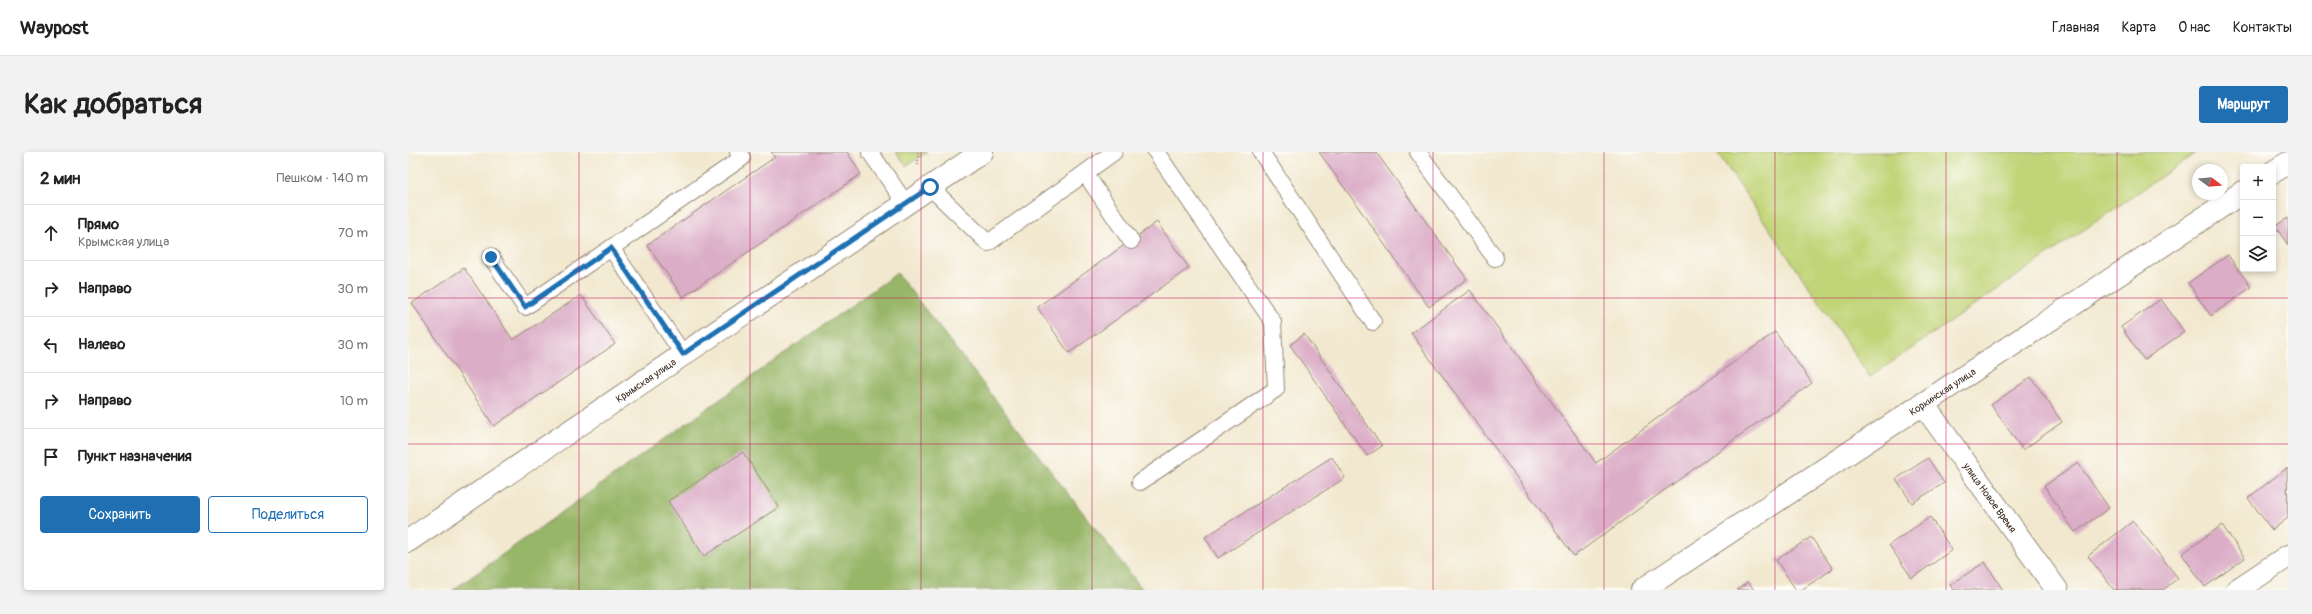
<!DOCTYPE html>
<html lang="ru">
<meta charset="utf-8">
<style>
body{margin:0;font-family:Pangolin,sans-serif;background:#f2f2f2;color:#222}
.controls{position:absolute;right:12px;top:12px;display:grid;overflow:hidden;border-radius:4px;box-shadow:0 2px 6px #0003}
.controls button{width:36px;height:36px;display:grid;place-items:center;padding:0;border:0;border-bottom:1px solid #e0e0e0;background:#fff;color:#222;font:20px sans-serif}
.compass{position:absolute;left:1784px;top:12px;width:36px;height:36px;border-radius:50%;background:#fff;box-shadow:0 2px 6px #0003;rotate:106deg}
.stop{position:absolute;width:12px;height:12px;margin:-9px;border:3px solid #1f6fb2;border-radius:50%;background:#fff}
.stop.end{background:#1f6fb2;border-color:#fff;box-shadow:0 1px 4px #0008}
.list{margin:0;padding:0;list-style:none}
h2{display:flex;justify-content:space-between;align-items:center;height:52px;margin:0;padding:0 16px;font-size:17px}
h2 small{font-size:13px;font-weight:400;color:#767676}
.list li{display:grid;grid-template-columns:26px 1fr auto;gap:12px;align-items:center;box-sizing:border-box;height:56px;padding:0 16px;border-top:1px solid #e0e0e0}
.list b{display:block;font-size:15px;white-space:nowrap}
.list p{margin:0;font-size:13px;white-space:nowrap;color:#767676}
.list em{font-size:13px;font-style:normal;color:#767676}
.actions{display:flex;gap:8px;padding:12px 16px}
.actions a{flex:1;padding:9px 0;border:1px solid #1f6fb2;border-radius:4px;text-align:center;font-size:14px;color:#1f6fb2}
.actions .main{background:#1f6fb2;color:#fff}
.icon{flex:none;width:22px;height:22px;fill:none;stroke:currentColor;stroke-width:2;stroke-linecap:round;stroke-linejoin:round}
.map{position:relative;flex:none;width:1880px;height:438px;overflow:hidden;border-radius:4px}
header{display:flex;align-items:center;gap:24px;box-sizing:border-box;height:56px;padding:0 20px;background:#fff;border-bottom:1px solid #e0e0e0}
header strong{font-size:19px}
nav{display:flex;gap:22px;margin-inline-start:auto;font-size:14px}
.intro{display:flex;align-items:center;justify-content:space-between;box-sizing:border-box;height:96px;padding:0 24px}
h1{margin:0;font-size:28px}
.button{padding:10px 18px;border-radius:4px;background:#1f6fb2;color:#fff;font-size:14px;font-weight:700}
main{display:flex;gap:24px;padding:0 24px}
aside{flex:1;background:#fff;border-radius:4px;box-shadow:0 2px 6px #0003}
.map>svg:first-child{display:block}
</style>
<header>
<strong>Waypost</strong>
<nav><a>Главная</a><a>Карта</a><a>О нас</a><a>Контакты</a></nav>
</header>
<div class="intro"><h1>Как добраться</h1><a class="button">Маршрут</a></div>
<main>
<aside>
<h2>2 мин<small>Пешком · 140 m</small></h2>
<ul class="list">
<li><svg class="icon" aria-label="ahead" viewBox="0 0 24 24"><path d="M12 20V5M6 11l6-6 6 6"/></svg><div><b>Прямо</b><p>Крымская улица</p></div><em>70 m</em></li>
<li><svg class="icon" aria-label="right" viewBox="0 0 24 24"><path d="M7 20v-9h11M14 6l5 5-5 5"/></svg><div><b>Направо</b></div><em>30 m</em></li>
<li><svg class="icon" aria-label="left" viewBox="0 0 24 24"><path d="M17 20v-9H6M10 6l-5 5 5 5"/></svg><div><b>Налево</b></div><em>30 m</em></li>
<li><svg class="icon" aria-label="right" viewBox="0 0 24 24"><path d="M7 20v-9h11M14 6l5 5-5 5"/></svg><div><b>Направо</b></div><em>10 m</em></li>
<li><svg class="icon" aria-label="arrive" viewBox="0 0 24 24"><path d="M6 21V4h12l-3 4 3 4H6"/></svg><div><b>Пункт назначения</b></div></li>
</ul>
<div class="actions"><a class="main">Сохранить</a><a>Поделиться</a></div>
</aside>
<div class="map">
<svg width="1880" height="438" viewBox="0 0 1880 438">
<rect width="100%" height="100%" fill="#fdfcf7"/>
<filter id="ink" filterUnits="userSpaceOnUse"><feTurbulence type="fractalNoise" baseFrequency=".025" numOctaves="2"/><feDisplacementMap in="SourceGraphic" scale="8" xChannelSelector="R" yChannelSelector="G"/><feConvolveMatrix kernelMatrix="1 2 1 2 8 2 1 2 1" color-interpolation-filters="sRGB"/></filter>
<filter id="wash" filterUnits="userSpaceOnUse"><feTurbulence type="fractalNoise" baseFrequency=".012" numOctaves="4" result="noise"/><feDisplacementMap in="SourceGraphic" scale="16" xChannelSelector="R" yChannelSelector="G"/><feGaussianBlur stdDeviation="0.9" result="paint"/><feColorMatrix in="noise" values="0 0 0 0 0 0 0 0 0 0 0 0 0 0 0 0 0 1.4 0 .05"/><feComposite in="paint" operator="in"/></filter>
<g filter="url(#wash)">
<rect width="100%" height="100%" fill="#f2e8cf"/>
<!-- green -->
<path fill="#c1d477" stroke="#7e7f4a" d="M488,0H519L498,14Z
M1309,0H1789L1462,225Z"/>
<!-- forest -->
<path fill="#98b668" stroke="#6a7043" d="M489,121L735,438H45Z"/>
<g id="blocks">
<!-- building -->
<path fill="#dbadc7" d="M363,0H439L453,22L275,145L239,93L367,5Z
M911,0H968L1059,127L1021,155Z
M1880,66V93L1867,74Z
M749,70L781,116L661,201L629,155Z
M1820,103L1843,135L1803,164L1780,131Z
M56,116L105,188L173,143L207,192L86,274L4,151Z
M1062,138L1188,311L1367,180L1404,231L1166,404L1003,181Z
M1753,147L1776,180L1736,208L1713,175Z
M896,182L974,294L959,304L882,193Z
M1623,225L1654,270L1615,298L1583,253Z
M335,300L371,355L296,404L260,349Z
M924,305L937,326L810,406L797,385Z
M1520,306L1536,331L1504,351L1488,327Z
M1670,311L1701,356L1667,380L1636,334Z
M1879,316L1880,366L1864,378L1840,346Z
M1522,365L1544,398L1504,426L1481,393Z
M1725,369L1770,426L1755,438H1706L1680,404Z
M1814,373L1837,406L1797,435L1774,402Z
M1403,385L1425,417L1393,438H1388L1368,408Z
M1577,410L1595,438H1546L1542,433Z
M1340,430L1346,438H1329Z"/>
</g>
</g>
<g filter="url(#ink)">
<use href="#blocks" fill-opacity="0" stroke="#968976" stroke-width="1"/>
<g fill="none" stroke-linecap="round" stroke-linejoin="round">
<!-- service casing -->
<g stroke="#968976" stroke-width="18">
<path id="service" d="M462,0L498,52
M853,0L965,170
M1010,0L1087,106
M677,21L723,89
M522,35L580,91L706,0
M203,96L275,202
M83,105L117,155L334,6L330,0
M732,330L868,237L865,170L748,0"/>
</g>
<!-- minor casing -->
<g stroke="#968976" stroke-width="24">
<g id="minor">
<path d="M1865,20L1880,11"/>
<path id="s1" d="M1515,252L1649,438"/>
<path id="s2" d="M0,389L574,0"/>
<path id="s3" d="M1234,438L1835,40"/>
<path d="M1829,438L1880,404"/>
</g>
</g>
<!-- path -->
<path stroke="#968976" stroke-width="2.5" stroke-dasharray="1 3" stroke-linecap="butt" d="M510,0V13"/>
<!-- service -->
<use href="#service" stroke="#fff" stroke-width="16"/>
<!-- minor -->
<use href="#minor" stroke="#fff" stroke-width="22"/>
</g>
</g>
<g fill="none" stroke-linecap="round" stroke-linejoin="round" filter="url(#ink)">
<!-- route -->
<path stroke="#1f6fb2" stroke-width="5" d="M83,105L117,155L203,96L275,202L522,35"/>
</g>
<!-- grid -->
<path fill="none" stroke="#c2185b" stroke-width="1" stroke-opacity="0.55" d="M171,0V438M342,0V438M513,0V438M684,0V438M855,0V438M1025,0V438M1196,0V438M1367,0V438M1538,0V438M1709,0V438M0,146H1880M0,292H1880"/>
<g text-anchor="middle" stroke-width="3" stroke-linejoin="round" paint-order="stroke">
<!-- street labels -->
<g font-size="10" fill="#3b2a1e" stroke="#fdfcf7">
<text dy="4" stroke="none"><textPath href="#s2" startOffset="287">Крымская улица</textPath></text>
<text dy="4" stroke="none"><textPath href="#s3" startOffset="360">Коркинская улица</textPath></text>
<text dy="4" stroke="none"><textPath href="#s1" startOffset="115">улица Новое Время</textPath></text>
</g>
</g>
</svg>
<div class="controls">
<button>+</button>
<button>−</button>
<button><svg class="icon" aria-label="layers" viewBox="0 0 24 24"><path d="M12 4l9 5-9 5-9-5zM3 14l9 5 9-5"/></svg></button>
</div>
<svg class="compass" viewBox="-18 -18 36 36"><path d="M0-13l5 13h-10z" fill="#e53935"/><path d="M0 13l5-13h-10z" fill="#767676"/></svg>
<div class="stop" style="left:522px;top:35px"></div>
<div class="stop end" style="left:83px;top:105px"></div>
</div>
</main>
